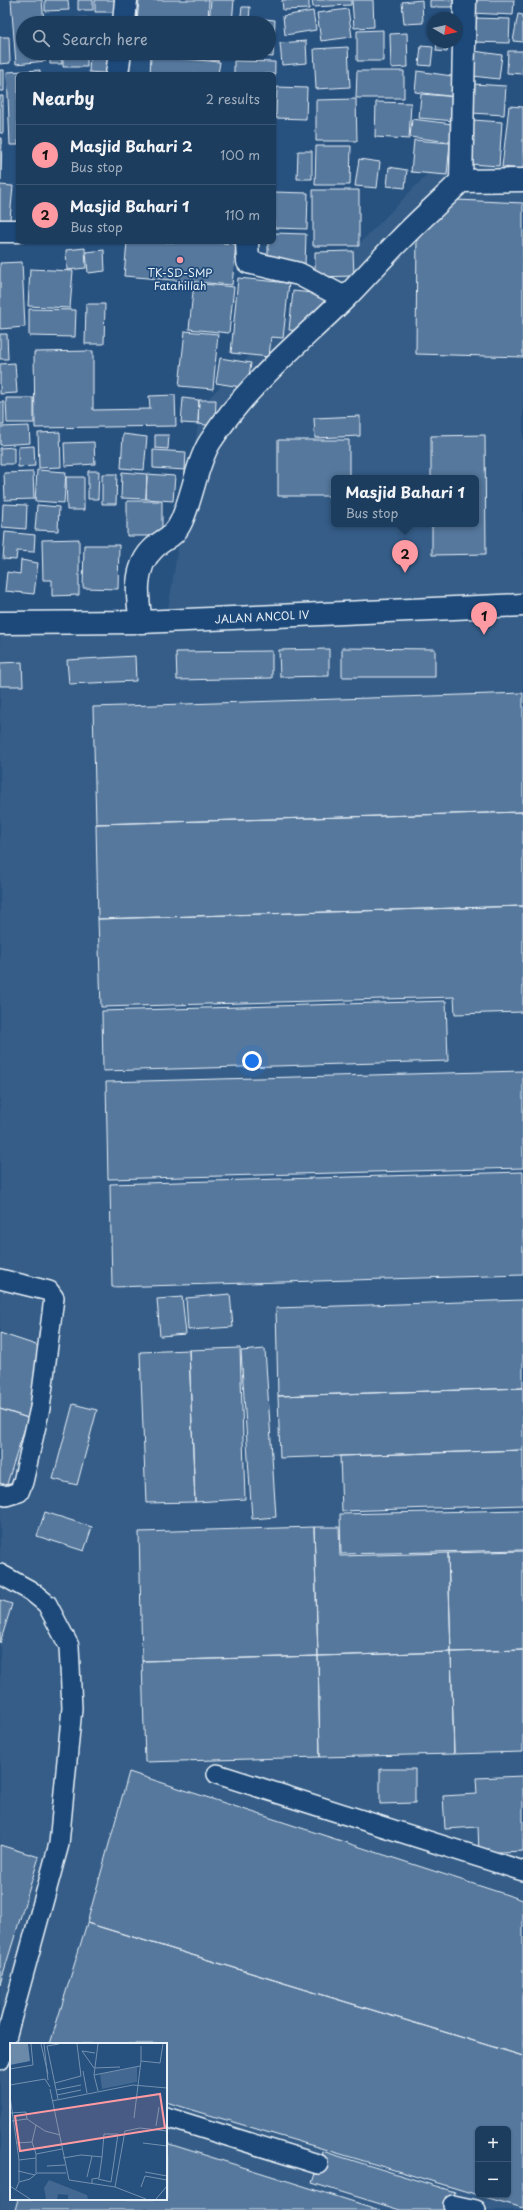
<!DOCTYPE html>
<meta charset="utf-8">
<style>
body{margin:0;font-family:"Playpen Sans",sans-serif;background:#2a4868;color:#f1f3f6}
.controls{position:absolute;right:12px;bottom:12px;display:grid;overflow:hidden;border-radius:6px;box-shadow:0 1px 3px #0004}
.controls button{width:36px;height:36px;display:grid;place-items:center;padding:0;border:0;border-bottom:1px solid #3b5674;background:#1d3d5f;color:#f1f3f6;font:20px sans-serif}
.compass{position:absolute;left:427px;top:12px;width:36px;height:36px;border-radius:50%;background:#1d3d5f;box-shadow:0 1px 3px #0004;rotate:99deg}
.you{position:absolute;left:252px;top:1061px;width:14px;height:14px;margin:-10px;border:3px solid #fff;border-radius:50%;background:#1a73e8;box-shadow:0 0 0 6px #1a73e833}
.badge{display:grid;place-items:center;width:26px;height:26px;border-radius:50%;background:#ff9aa2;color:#111;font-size:13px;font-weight:700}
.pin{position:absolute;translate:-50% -33px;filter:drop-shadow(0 1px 2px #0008)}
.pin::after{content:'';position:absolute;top:21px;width:14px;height:12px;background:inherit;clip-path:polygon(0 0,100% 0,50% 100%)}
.popup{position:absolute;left:331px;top:475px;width:148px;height:52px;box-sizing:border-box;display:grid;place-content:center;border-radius:6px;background:#1d3d5f;filter:drop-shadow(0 1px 3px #0005);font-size:13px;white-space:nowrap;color:#a0aebd}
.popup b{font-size:15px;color:#f1f3f6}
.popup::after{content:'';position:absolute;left:50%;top:100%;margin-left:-8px;border:8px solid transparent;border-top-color:#1d3d5f}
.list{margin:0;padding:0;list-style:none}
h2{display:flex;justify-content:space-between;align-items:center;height:52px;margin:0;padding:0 16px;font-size:17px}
h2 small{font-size:13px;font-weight:400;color:#a0aebd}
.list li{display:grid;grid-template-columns:26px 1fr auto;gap:12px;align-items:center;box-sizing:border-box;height:60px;padding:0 16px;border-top:1px solid #3b5674}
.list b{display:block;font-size:15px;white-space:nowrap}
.list p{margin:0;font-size:13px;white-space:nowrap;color:#a0aebd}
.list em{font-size:13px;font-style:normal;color:#a0aebd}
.icon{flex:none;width:22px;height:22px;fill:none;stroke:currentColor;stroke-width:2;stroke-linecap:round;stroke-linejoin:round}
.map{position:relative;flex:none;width:523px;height:2210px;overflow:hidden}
.search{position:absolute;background:#1d3d5f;box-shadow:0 1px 3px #0004;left:16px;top:16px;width:260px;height:44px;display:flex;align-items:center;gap:10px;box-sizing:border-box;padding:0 14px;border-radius:22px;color:#a0aebd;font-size:15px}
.panel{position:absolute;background:#1d3d5f;box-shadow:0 1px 3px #0004;left:16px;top:72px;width:260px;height:172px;border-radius:6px}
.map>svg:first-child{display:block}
</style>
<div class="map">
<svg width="523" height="2210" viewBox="0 0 523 2210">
<rect width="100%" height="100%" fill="#27517f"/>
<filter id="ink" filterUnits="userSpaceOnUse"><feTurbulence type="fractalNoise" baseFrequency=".025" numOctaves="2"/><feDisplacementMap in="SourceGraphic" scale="8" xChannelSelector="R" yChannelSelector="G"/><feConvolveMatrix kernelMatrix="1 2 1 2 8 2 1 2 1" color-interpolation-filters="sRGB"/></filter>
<g filter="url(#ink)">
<!-- built -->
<path fill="#355d88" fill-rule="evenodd" d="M443,158L523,164V2210H0V631L165,627L201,406ZM334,478H476V524H334ZM11,2044H166V2199H11ZM478,2129H508V2195H478Z"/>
<!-- building -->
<path fill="#57789d" stroke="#e8f1f8" d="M11,0H42L44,23H23V53H46V61L16,64Z
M45,0H68L69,10L45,11Z
M78,0H93V10H78Z
M95,0H124V12H95Z
M139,0H209L208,23L137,22Z
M211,0H234L232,23H209Z
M282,0H309V9L283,10Z
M312,0H351V5L313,7Z
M352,0H373L374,27L354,28Z
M422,0L423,23L404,24L402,2Z
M430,0H462V7H430Z
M471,0H514L513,15L471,13Z
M242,7H250L249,23H240Z
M348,9L352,37L321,41L317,13Z
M313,11L316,30L285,35L283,16Z
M518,14L523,15V42L513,41Z
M87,18V23H63V19Z
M254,18L275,20L273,57L251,55V53H269V23H253Z
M472,18L510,19L509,43L472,42Z
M92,19L120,21L119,23H92Z
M49,20H60V23H49Z
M383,30V61H357V31Z
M407,33L408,67L391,68L390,34Z
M0,37H9L10,63L0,64Z
M306,41L307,63L282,65L280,43Z
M437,42H449L447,52L436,51Z
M421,46L433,47L431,66L419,65Z
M348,47L350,87L316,89L314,49Z
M474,51L502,55L499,79L472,76Z
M508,51H523V74L507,73Z
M50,53H61L62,64H50Z
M63,53H87V67H63Z
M90,53H118L117,74L89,72Z
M165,53H219L218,61L165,55Z
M151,56L220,62L218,74H150Z
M234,61L275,62L274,114V74H234Z
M0,70H4V91H0Z
M40,70V74H18V145H10L7,72Z
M357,71H404V98H356Z
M417,71L459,77L457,97L415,92Z
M474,84L506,86L504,115L471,113Z
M277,87L307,88L306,119L276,118Z
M421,94L457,97L455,121L419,118Z
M0,96H3V133H0Z
M356,99L357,141H316V100Z
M376,102L411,103L409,139L375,137Z
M509,106L523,107V169L502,167Z
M412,119L461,125L459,143L410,137Z
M473,120L502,122L499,166L471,164Z
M0,138H2L1,180H0Z
M414,140L450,143L447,175L411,172Z
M316,146H351L350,185H315Z
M298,151H312V179H297Z
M359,159L380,162L377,188L355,186Z
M389,167L407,170L405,188L387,186Z
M0,185L13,186L9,230L0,229Z
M313,190H359V246H313Z
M274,192L308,193L307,229L274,228Z
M457,200L523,203V357L416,354L417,232Z
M274,233L306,234L305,266L268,265V242H274Z
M127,242H209L236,244L232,285L124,276Z
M85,248L86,268L67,270L66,250Z
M104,250L105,271L88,273L86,252Z
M353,251L354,276L315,277V252Z
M22,262L25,327L0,329V263Z
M30,269L73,271L70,308L28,306Z
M238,278L289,283L283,338L271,337L269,357L231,353Z
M194,283L234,287L229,333L189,329Z
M293,291L332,295L301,331L289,330Z
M86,304H105L104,344H85Z
M29,309L76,310L75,337L29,336Z
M185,331L218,334L213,389L179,386Z
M0,334H7L8,359H0Z
M93,351V410L150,409L149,396L175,395L176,426L35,428L34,352Z
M220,358L251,363L247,388L216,383Z
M15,363L17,393L0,394V364Z
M6,398H34V423H7Z
M183,398L199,400L198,424L181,423Z
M199,400H216L215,426L198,424Z
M0,402H4V425H0Z
M360,416V436L315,438L314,418Z
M29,426L30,443L0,445V427Z
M60,432L61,467L39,468L38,433Z
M123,434L147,437L144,470L121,468Z
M155,435H169L168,449L155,448Z
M485,435L486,554L432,555V524H476V478H431V436Z
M278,440H349V478H334V496H278Z
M94,442L95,464L65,466L64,443Z
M34,446L35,466L18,467V447Z
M14,447V464H0V448Z
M153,450L186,452L185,470L153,468Z
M37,470L66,472L64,503L35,501Z
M88,471H99L98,499H88Z
M33,472L34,499L5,500L4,473Z
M122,472L147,474L146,499L121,498Z
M102,474H117L116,504H102Z
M147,474L175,476L173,501L146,499Z
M66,477H84V510H67Z
M127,501H162V536H127Z
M3,504L27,505L26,529L2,527Z
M37,505L59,507L58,531L35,530Z
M5,532L35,535L34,552L17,551L16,560L3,559Z
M79,539V595L52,596V580H43L42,540Z
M84,545H119L118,589L83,588Z
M21,560L38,563L34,594L5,591L7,572L20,574Z
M342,648L435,649V677H342Z
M329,649V676L280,677L279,650Z
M272,651V678L177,680L176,652Z
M135,656L136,681L69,684L67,660Z
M22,662L23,686H0V663Z
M523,693V812L96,824L93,707Z
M523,812V906L98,919L96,824Z
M523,906V1012L455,1014L454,997L101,1007L98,919Z
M446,1001L448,1061L103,1071L102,1011Z
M523,1071V1168L108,1179L106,1082Z
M523,1172V1275L112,1287L110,1184Z
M230,1294L233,1327L188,1330L186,1298Z
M182,1297L186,1334L160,1336L157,1299Z
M523,1300V1388L278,1396L276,1308Z
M0,1333L39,1346L28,1418L0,1409Z
M240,1348L245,1499L195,1502L189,1350Z
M265,1349L276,1517L252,1519L241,1351Z
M189,1350L195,1502L146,1503L140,1352Z
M523,1388V1450L280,1458L278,1396Z
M73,1404L97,1410L77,1485L53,1479Z
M0,1409L28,1418L6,1487L0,1485Z
M523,1450V1505L342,1511L340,1456Z
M523,1510V1550L341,1554L340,1514Z
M45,1512L92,1527L84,1551L37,1536Z
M314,1527L318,1656L142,1661L139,1532Z
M314,1527H339L340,1556L448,1553L451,1652L318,1656Z
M523,1551V1650L451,1652L448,1553Z
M0,1600L12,1604L0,1643Z
M523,1650V1752L454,1754L451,1652Z
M451,1652L454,1754L320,1757L318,1656Z
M318,1656L320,1757L145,1762L142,1661Z
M380,1769H415V1803L380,1804Z
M129,1772L523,1900V2056L87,1923Z
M523,1776V1851L479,1853L478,1827L445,1829L443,1796L477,1794L476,1778Z
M0,1845L39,1857L0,1984Z
M87,1923L523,2056V2208L478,2195H508V2129H478V2195L166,2102V2044H50Z
M166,2143L380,2210H15L18,2199H166Z
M322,2151L455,2192L451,2210H400L312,2183Z"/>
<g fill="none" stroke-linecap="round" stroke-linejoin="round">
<!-- lane casing -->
<g stroke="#e8f1f8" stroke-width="22">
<path id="lane" d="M0,1279L49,1291L54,1298L40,1408L23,1482L19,1492L6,1496L0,1494
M0,1574L31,1591L47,1604L69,1646L72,1708L59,1844L0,2060
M217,1774L523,1871
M166,2117L318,2164
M453,2205L476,2210"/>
</g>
<!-- street casing -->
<g stroke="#e8f1f8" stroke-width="25">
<path id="street" d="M124,23L126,0
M117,74L120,53
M461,181L465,0
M0,231H18
M247,242L248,262L299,274L345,298
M141,622C137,597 133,567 154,548C165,537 173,539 181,522C192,499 197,462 210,442C245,387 297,345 344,299C363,280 381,259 400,240C419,220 441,201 461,181L523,180
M0,623L141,622L523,605"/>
</g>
<!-- lane -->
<use href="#lane" stroke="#1f4a7a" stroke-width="19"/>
<!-- street -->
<use href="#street" stroke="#1f4a7a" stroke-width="22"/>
</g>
</g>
<!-- markers -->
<circle fill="#ff9aa2" stroke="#1f4a7a" stroke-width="1.5" cx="180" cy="260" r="4"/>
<g text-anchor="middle" stroke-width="3.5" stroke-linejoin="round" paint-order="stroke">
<!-- poi labels -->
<g font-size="11" fill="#e8f1f8" stroke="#1f4a7a">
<text x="180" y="277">TK-SD-SMP<tspan x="180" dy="13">Fatahillah</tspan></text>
</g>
<!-- street labels -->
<g font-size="11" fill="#e8f1f8" stroke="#1f4a7a">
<text transform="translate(262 617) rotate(-3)" y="4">JALAN ANCOL IV</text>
</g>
</g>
<!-- overview -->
<g transform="translate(10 2043)">
<rect width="157" height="157" fill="#27517f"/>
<path d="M127,24V39L92,46L90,31ZM39,137L77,152L78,156H58V152L48,151L47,156H36L34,145Z" fill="#436891"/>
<path d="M0,1H18L20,18L0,22Z" fill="#6b8aaa"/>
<path fill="none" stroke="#7491af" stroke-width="1" d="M31,1L38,31M34,1L38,37M85,10L72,8L84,25L110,24M131,18V3M0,26L23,22L21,1M73,28L77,50M84,32L130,23M45,40L71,33L67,1M0,42L35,36L40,44M40,46L59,137L105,144L136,156M46,47L71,42M88,48L84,32L88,1M47,52L71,47M0,53L9,117V139L6,146M48,56L37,3L49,1M42,58L123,42L157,45M1,70L16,69L17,76L35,88L50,92M124,75L131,18L150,20L153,1M2,78L17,76M146,83L149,64M6,100L22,99M133,100L157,103M26,111L52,106M53,115L71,112L82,113M9,117L26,115M37,123L55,122M8,128L25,132M135,129L157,133M26,130V111L22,99L26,82M77,134L82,113L92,114L89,135L82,136V141M88,136L101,139L108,91H94L92,114M9,139L20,136L27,130H56M0,143L20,156M105,144L115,88L130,85L157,88M131,144L135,133L157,137M146,156L157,143"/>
<path fill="#ff9aa2" fill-opacity="0.15" stroke="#ff9aa2" stroke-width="2" d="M150,51L155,85L10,108L5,73Z"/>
<rect width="157" height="157" fill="none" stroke="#e8f1f8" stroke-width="2"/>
</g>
</svg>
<div class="controls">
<button>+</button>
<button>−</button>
</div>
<svg class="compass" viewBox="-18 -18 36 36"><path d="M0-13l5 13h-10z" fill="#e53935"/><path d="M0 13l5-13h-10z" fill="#a0aebd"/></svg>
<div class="you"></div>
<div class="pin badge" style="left:484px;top:635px">1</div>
<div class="pin badge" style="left:405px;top:573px">2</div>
<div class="popup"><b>Masjid Bahari 1</b>Bus stop</div>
<div class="search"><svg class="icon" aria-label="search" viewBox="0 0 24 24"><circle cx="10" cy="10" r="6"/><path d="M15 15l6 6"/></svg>Search here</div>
<section class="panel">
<h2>Nearby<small>2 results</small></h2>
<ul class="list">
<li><span class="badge">1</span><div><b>Masjid Bahari 2</b><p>Bus stop</p></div><em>100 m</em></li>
<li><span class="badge">2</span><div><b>Masjid Bahari 1</b><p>Bus stop</p></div><em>110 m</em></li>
</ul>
</section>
</div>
